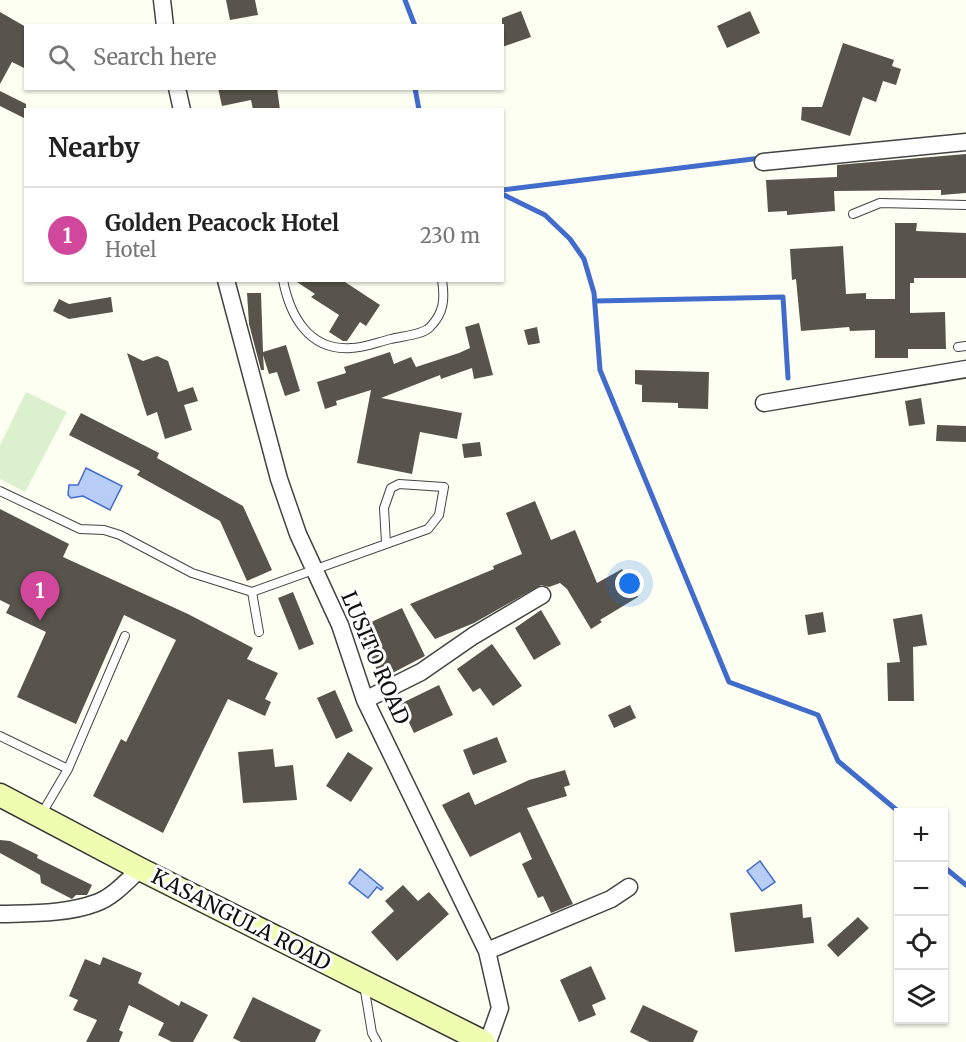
<!DOCTYPE html>
<meta charset="utf-8">
<style>
body{margin:0;font-family:Merriweather,serif;background:#f2f2f2;color:#222}
.controls{position:absolute;right:18px;bottom:18px;display:grid;overflow:hidden;border-radius:0px;box-shadow:0 2px 4px #0004}
.controls button{width:54px;height:54px;display:grid;place-items:center;padding:0;border:0;border-bottom:2px solid #e0e0e0;background:#fff;color:#222;font:30px sans-serif}
.you{position:absolute;left:630px;top:584px;width:21px;height:21px;margin:-15px;border:4px solid #fff;border-radius:50%;background:#1a73e8;box-shadow:0 0 0 9px #1a73e833}
.badge{display:grid;place-items:center;width:39px;height:39px;border-radius:50%;background:#db2777;color:#fff;font-size:20px;font-weight:700}
.pin{position:absolute;translate:-50% -50px;filter:drop-shadow(0 2px 3px #0008)}
.pin::after{content:'';position:absolute;top:32px;width:21px;height:18px;background:inherit;clip-path:polygon(0 0,100% 0,50% 100%)}
.list{margin:0;padding:0;list-style:none}
h2{display:flex;justify-content:space-between;align-items:center;height:78px;margin:0;padding:0 24px;font-size:26px}
h2 small{font-size:20px;font-weight:400;color:#767676}
.list li{display:grid;grid-template-columns:39px 1fr auto;gap:18px;align-items:center;box-sizing:border-box;height:96px;padding:0 24px;border-top:2px solid #e0e0e0}
.list b{display:block;font-size:22px;white-space:nowrap}
.list p{margin:0;font-size:20px;white-space:nowrap;color:#767676}
.list em{font-size:20px;font-style:normal;color:#767676}
.icon{flex:none;width:33px;height:33px;fill:none;stroke:currentColor;stroke-width:2;stroke-linecap:round;stroke-linejoin:round}
.map{position:relative;flex:none;width:966px;height:1042px;overflow:hidden}
.search{position:absolute;background:#fff;box-shadow:0 2px 4px #0004;left:24px;top:24px;width:480px;height:66px;display:flex;align-items:center;gap:15px;box-sizing:border-box;padding:0 21px;border-radius:0px;color:#767676;font-size:22px}
.panel{position:absolute;background:#fff;box-shadow:0 2px 4px #0004;left:24px;top:108px;width:480px;height:174px;border-radius:0px}
.map>svg:first-child{display:block}
</style>
<div class="map">
<svg width="966" height="1042" viewBox="0 0 966 1042">
<rect width="100%" height="100%" fill="#fefff3"/>
<!-- pitch -->
<path fill="#dbf1ce" d="M26,392L67,412L25,492L0,479V445Z"/>
<!-- water -->
<path fill="#b8cdf5" stroke="#416ccb" stroke-width="1.5" d="M86,468L122,486L110,510L83,496L71,498L68,495L69,485H78Z
M760,861L775,882L762,891L747,871Z
M360,869L383,888L381,890L377,887L368,898L349,883Z"/>
<g fill="none" stroke-linecap="round" stroke-linejoin="round">
<!-- stream -->
<path stroke="#416ccb" stroke-width="5" d="M405,0L415,26
M415,88L419,110
M502,190L761,158
M502,194L545,215L570,239L584,259L594,293L600,370L729,682L818,715L838,761L899,812
M595,301L783,297L788,378
M944,867L966,885"/>
</g>
<!-- building -->
<path fill="#58544c" d="M226,0H255L258,15L230,20Z
M521,11L531,37L502,47V18Z
M750,11L760,33L727,48L717,26Z
M0,12L26,27V69L12,62L0,84Z
M843,43L894,60L892,66L901,69L896,85L883,81L876,102L863,97L850,136L801,120L802,107H822Z
M218,88H277L280,110H253L251,100L222,106Z
M0,91L26,104V119L0,106Z
M966,154V193L941,195V190L834,191L835,211L787,215V211L768,212L766,180L837,177V165Z
M895,223H917L916,231L966,233V278H914V283H910V313L945,312L946,349H908V358H875V330L850,331L849,327L801,331L796,279L792,280L790,249L843,246L846,294L866,293V299H895Z
M294,280H342L380,305L366,326L360,322L347,341H343L329,332L339,315L311,297L315,294Z
M247,293H261L263,352L286,345L300,391L285,396L277,372L269,374L263,355L264,370H261L249,324Z
M111,297L113,312L69,319L53,311L59,299L69,304Z
M479,323L493,375L474,379L472,368L441,379L440,375L381,398L462,413L457,439L420,432L412,474L357,463L371,390L336,401L337,405L325,409L317,382L346,373L344,367L390,352L394,364L411,357L416,367L459,353L470,348L465,327Z
M537,327L540,343L528,345L524,330Z
M127,353L143,361L157,356L168,361L178,392L193,387L198,401L184,405L192,430L165,439L157,412L147,416Z
M635,370L709,372L708,409L678,408V403L642,402V385L635,384Z
M921,398L925,424L909,426L905,401Z
M81,413L159,453L157,458L243,506L272,570L247,581L220,521L137,475L140,471L69,435Z
M937,425L966,426V442L936,441Z
M480,442L482,456L464,458L462,444Z
M535,501L551,540L575,530L597,583L622,569L638,597L600,620L602,622L591,629L567,589L560,583L549,587L541,585L474,623L435,639L410,604L494,569L493,566L522,554L506,513Z
M0,509L69,544L63,557L188,614L253,648L247,659L278,673L265,699L271,702L265,716L228,699L163,833L93,796L121,739L126,742L176,640L124,615L76,724L17,697L46,632L6,613L10,605L0,600Z
M293,592L314,644L299,650L278,598Z
M402,608L425,656L381,679L358,628Z
M541,610L561,644L534,660L515,628Z
M823,612L826,632L808,635L805,615Z
M922,614L927,645L913,647L914,701H888L887,663L900,662L893,619Z
M492,644L522,686L493,706L480,688L473,692L457,669Z
M439,685L453,715L414,733L400,704Z
M335,690L353,731L336,739L317,698Z
M630,705L636,718L614,728L608,715Z
M497,737L507,762L473,775L463,750Z
M273,749L275,767L293,765L297,800L243,803L238,752Z
M348,752L373,768L351,802L326,786Z
M565,770L570,785L564,787L567,796L527,808L573,904L551,913L543,896L538,898L522,864L532,859L520,832L470,857L442,805L469,792L475,805L529,780Z
M0,840L10,841L38,855L37,858L92,885L87,895H76L72,899L41,883L40,875L0,853Z
M403,885L418,901L429,892L449,914L397,961L371,932L394,911L385,901Z
M802,904L803,918L811,917L814,943L735,952L730,913Z
M858,917L869,928L838,957L827,945Z
M103,957L142,973L138,983L179,1006L181,1001L208,1015L193,1042H172L158,1035L164,1023L129,1005L119,1030L123,1032L119,1042H86L97,1020L73,1010L78,1000L69,996L85,959L100,965Z
M591,966L606,999L592,1005L596,1015L579,1022L560,980Z
M253,997L321,1030L315,1042H241L233,1038Z
M643,1005L698,1031L693,1042H650L630,1032Z"/>
<g fill="none" stroke-linecap="round" stroke-linejoin="round">
<!-- service casing -->
<g stroke="#434343" stroke-width="10">
<path id="service" d="M853,214L880,203L966,205
M283,280C290,316 309,351 351,348C364,348 378,342 391,339C402,336 423,335 430,327C444,313 445,299 442,280
M958,347L966,346
M0,491L80,529L104,530L120,535L192,573L252,592L428,529L439,515L444,487L399,484L391,488L384,508L386,543
M252,592L259,632
M0,736L68,769
M41,815L68,769L125,636
M364,985L372,1033L377,1042"/>
</g>
<!-- minor casing -->
<g stroke="#434343" stroke-width="19">
<path id="minor" d="M162,0L165,26
M177,88L182,110
M763,162L966,142
M226,280L279,479L298,534L340,625L365,700L487,951L500,1008L488,1042
M764,403L966,369
M365,700L421,672L473,636L542,595
M0,914C31,913 67,914 96,903C113,897 127,881 140,869
M487,951L611,899L629,887"/>
</g>
<!-- secondary casing -->
<g stroke="#323232" stroke-width="25">
<path id="secondary" d="M0,795L140,869L484,1042"/>
</g>
<!-- service -->
<use href="#service" stroke="#fff" stroke-width="8"/>
<!-- minor -->
<use href="#minor" stroke="#fff" stroke-width="16"/>
<!-- secondary -->
<use href="#secondary" stroke="#effdb0" stroke-width="22"/>
</g>
<g text-anchor="middle" stroke-width="6" stroke-linejoin="round" paint-order="stroke">
<!-- street labels -->
<g font-size="21" fill="#101010" stroke="#fff">
<text transform="translate(375 658) rotate(67)" y="7">LUSITO ROAD</text>
<text transform="translate(241 920) rotate(27)" y="7">KASANGULA ROAD</text>
</g>
</g>
</svg>
<div class="controls">
<button>+</button>
<button>−</button>
<button><svg class="icon" aria-label="locate" viewBox="0 0 24 24"><circle cx="12" cy="12" r="6"/><path d="M12 2v4M12 18v4M2 12h4M18 12h4"/></svg></button>
<button><svg class="icon" aria-label="layers" viewBox="0 0 24 24"><path d="M12 4l9 5-9 5-9-5zM3 14l9 5 9-5"/></svg></button>
</div>
<div class="you"></div>
<div class="pin badge" style="left:40px;top:621px;background:#d1479c">1</div>
<div class="search"><svg class="icon" aria-label="search" viewBox="0 0 24 24"><circle cx="10" cy="10" r="6"/><path d="M15 15l6 6"/></svg>Search here</div>
<section class="panel">
<h2>Nearby<small></small></h2>
<ul class="list">
<li><span class="badge" style="background:#d1479c">1</span><div><b>Golden Peacock Hotel</b><p>Hotel</p></div><em>230 m</em></li>
</ul>
</section>
</div>
